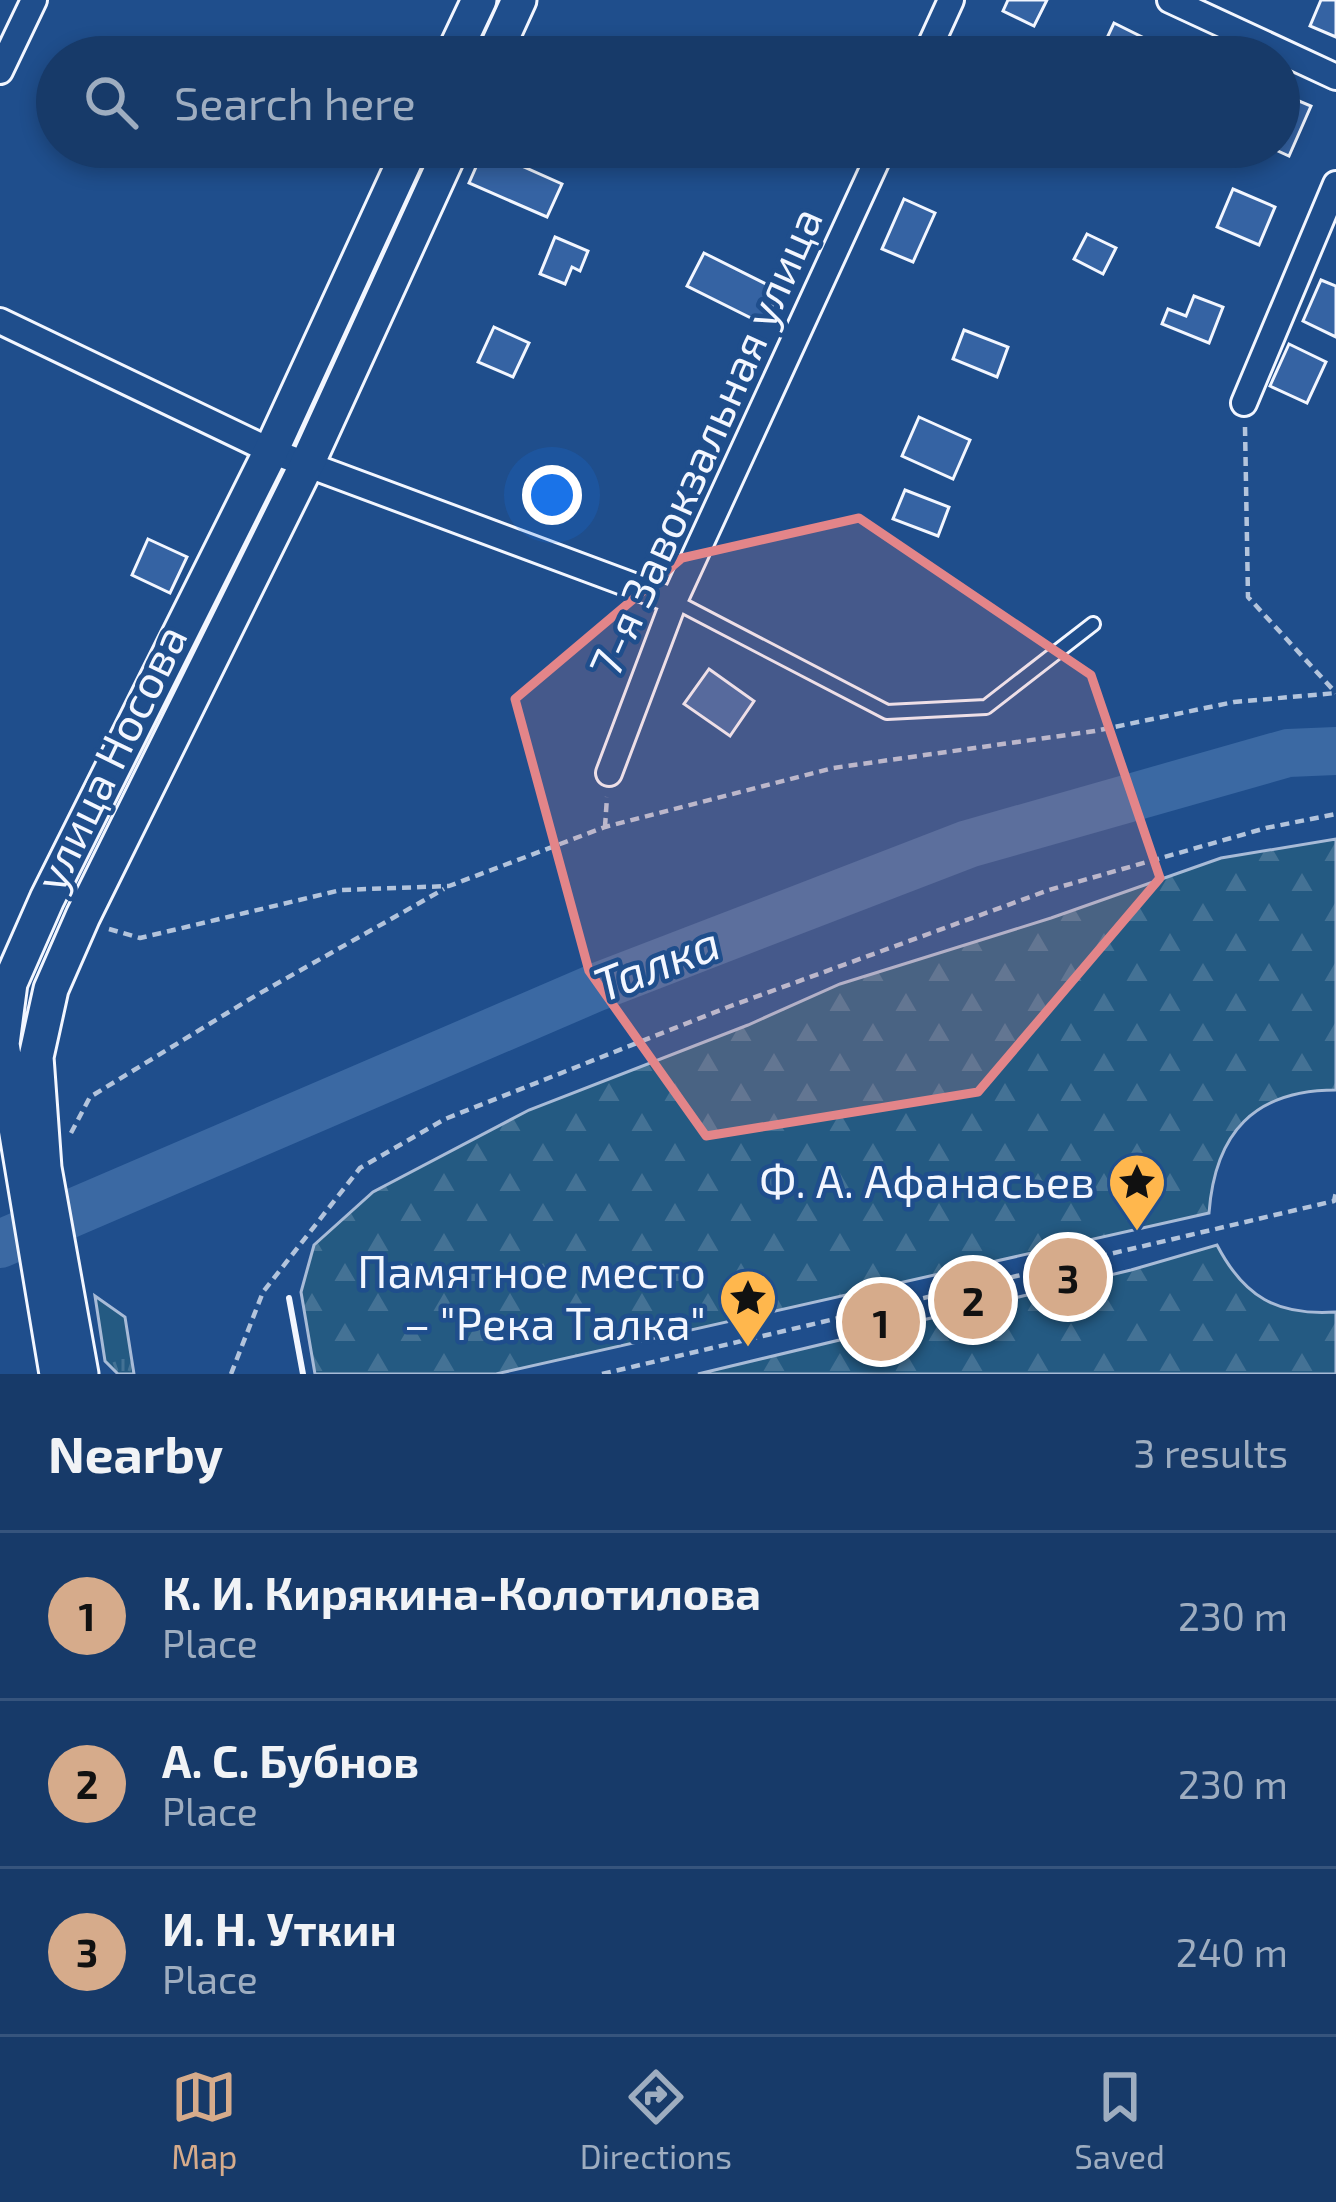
<!DOCTYPE html>
<meta charset="utf-8">
<style>
body{margin:0;font-family:"Exo 2",sans-serif;background:#20416f;color:#f1f3f6}
.you{position:absolute;left:552px;top:495px;width:42px;height:42px;margin:-30px;border:9px solid #fff;border-radius:50%;background:#1a73e8;box-shadow:0 0 0 18px #1a73e833}
.badge{display:grid;place-items:center;width:78px;height:78px;border-radius:50%;background:#d6ab8b;color:#111;font-size:39px;font-weight:700}
.pin{position:absolute;translate:-50% -50%;border:6px solid #fff;box-shadow:0 3px 12px #0006}
.list{margin:0;padding:0;list-style:none}
h2{display:flex;justify-content:space-between;align-items:center;height:156px;margin:0;padding:0 48px;font-size:51px}
h2 small{font-size:39px;font-weight:400;color:#9eadc0}
.list li{display:grid;grid-template-columns:78px 1fr auto;gap:36px;align-items:center;box-sizing:border-box;height:168px;padding:0 48px;border-top:3px solid #36547d}
.list b{display:block;font-size:45px;white-space:nowrap}
.list p{margin:0;font-size:39px;white-space:nowrap;color:#9eadc0}
.list em{font-size:39px;font-style:normal;color:#9eadc0}
.icon{flex:none;width:66px;height:66px;fill:none;stroke:currentColor;stroke-width:2;stroke-linecap:round;stroke-linejoin:round}
.map{position:relative;flex:none;width:1336px;height:1374px;overflow:hidden}
.search{position:absolute;background:#173a69;box-shadow:0 6px 18px #0003;left:36px;right:36px;top:36px;height:132px;display:flex;align-items:center;gap:30px;box-sizing:border-box;padding:0 42px;border-radius:66px;color:#9eadc0;font-size:45px}
.sheet{height:660px;background:#173a69}
nav{display:flex;justify-content:space-around;align-items:center;box-sizing:border-box;height:168px;border-top:3px solid #36547d;background:#173a69;font-size:33px;color:#9eadc0}
nav a{display:grid;justify-items:center;gap:6px}
nav .on{color:#d6ab8b}
.map>svg:first-child{display:block}
</style>
<div class="map">
<svg width="1336" height="1374" viewBox="0 0 1336 1374">
<defs>
<pattern id="grass-tufts" width="24" height="20" patternUnits="userSpaceOnUse" patternTransform="scale(3)"><rect width="24" height="20" fill="#245a82"/><path d="M3 7l-1-3M5 7V3M7 7l1-3M15 17l-1-3M17 17v-4M19 17l1-3" fill="none" stroke="#447295"/></pattern>
<pattern id="forest-firs" width="22" height="20" patternUnits="userSpaceOnUse" patternTransform="scale(3)"><rect width="22" height="20" fill="#245a82"/><path d="M5 1l3.5 6h-7zM16 11l3.5 6h-7z" fill="#447295"/></pattern>
</defs>
<rect width="100%" height="100%" fill="#1f4e8c"/>
<!-- grass -->
<path fill="url(#grass-tufts)" stroke="#a8bbd7" stroke-width="3" d="M95,1296L125,1317L134,1374H118L105,1361Z"/>
<!-- forest -->
<path fill="url(#forest-firs)" stroke="#a8bbd7" stroke-width="3" d="M1336,839V1090C1254,1090 1215,1133 1209,1213L496,1374H315L301,1292L314,1245L373,1192L529,1110L748,1025L840,984L1051,918L1221,858Z
M1217,1245C1244,1297 1277,1316 1336,1312V1374H698L1131,1270Z"/>
<g fill="none" stroke-linecap="round" stroke-linejoin="round">
<!-- river -->
<path stroke="#3b69a3" stroke-width="48" d="M0,1244L597,987L968,844L1288,753L1336,751"/>
</g>
<!-- building -->
<path fill="#3563a3" stroke="#f2f6ff" stroke-width="3" d="M1008,0H1047L1034,26L1003,11Z
M1321,0H1336V37L1310,26Z
M1114,23L1146,39L1137,57L1099,55Z
M1280,93L1311,106L1289,156L1269,147H1279Z
M484,149L562,184L547,217L469,183Z
M1233,189L1275,207L1259,245L1217,227Z
M904,199L935,213L913,262L882,249Z
M1087,234L1116,248L1103,274L1074,259Z
M555,237L588,251L580,271L572,267L565,284L540,274Z
M704,253L780,291L763,324L687,286Z
M1321,280L1336,286V337L1303,321Z
M1194,296L1223,307L1209,343L1162,324L1168,309L1186,316Z
M494,327L529,343L513,377L478,362Z
M964,330L1008,347L997,377L953,359Z
M1289,344L1326,362L1307,403L1270,386Z
M919,417L970,440L953,479L902,456Z
M905,490L949,507L938,536L893,519Z
M148,539L187,557L170,593L132,575Z
M709,669L754,701L730,736L684,704Z"/>
<g fill="none" stroke-linecap="round" stroke-linejoin="round">
<!-- service casing -->
<g stroke="#f2f6ff" stroke-width="18">
<path id="service" d="M674,601L887,712L986,707L1093,624"/>
</g>
<!-- minor casing -->
<g stroke="#f2f6ff" stroke-width="30">
<path id="minor" d="M1170,0L1336,77
M925,57L951,0
M0,71L34,0
M0,321L271,451L674,601
M1244,403L1336,184
M609,773L674,601L883,147"/>
</g>
<!-- secondary casing -->
<g stroke="#f2f6ff" stroke-width="39">
<path id="secondary" d="M452,57L479,0
M493,57L519,0
M57,1374L2,1044L10,983L47,899L271,451L411,147
M81,1374L44,1168L36,1057L51,989L83,916L307,464L452,147"/>
</g>
<!-- path -->
<path stroke="#b3c4dc" stroke-width="4.5" stroke-dasharray="9 6" stroke-linecap="butt" d="M1245,427L1248,597L1336,693
M605,827L607,797
M109,929L140,938L341,890L449,886L605,827L833,768L1095,731L1234,702L1336,693
M71,1133L90,1097L255,996L444,889
M231,1374L263,1292L360,1168L445,1119L728,1007L1049,890L1266,828L1336,814
M602,1374L1334,1201L1336,1192"/>
<!-- service -->
<use href="#service" stroke="#1f4e8c" stroke-width="12"/>
<!-- minor -->
<use href="#minor" stroke="#1f4e8c" stroke-width="24"/>
<!-- secondary -->
<use href="#secondary" stroke="#1f4e8c" stroke-width="33"/>
<!-- wall -->
<path stroke="#f2f6ff" stroke-width="6" d="M289,1298L303,1374"/>
</g>
<!-- marked area -->
<path fill="#e38589" fill-opacity="0.2" stroke="#e38589" stroke-width="9" stroke-linejoin="round" d="M859,518L1091,675L1160,878L978,1092L706,1136L589,971L515,699L682,558Z"/>
<!-- icons -->
<defs>
<g id="sight-pin" transform="scale(3)"><path d="M0 17L-7.5 6A9.5 9.5 0 1 1 7.5 6Z" fill="#ffb74d" stroke="#1f4e8c"/><path d="M0-6L1.8-2.2L6-1.7L2.9 1.2L3.7 5.4L0 3.3L-3.7 5.4L-2.9 1.2L-6-1.7L-1.8-2.2Z" fill="#111"/></g>
</defs>
<g fill-rule="evenodd">
<use href="#sight-pin" x="1137" y="1182"/>
<use href="#sight-pin" x="748" y="1298"/>
</g>
<g text-anchor="middle" stroke-width="9" stroke-linejoin="round" paint-order="stroke">
<!-- street labels -->
<g font-size="45" fill="#f2f6ff" stroke="#1f4e8c">
<text transform="translate(706 442) rotate(-66)" y="16">7-я Завокзальная улица</text>
<text transform="translate(111 758) rotate(-64)" y="16">улица Носова</text>
</g>
<!-- poi labels -->
<g font-size="45" fill="#f2f6ff" stroke="#1f4e8c" text-anchor="end">
<text x="1095" y="1198">Ф. А. Афанасьев</text>
<text x="706" y="1288">Памятное место<tspan x="706" dy="52">– "Река Талка"</tspan></text>
</g>
<!-- water labels -->
<g font-size="48" font-style="italic" fill="#f2f6ff" stroke="#1f4e8c">
<text transform="translate(657 964) rotate(-21)" y="17">Талка</text>
</g>
</g>
</svg>
<div class="you"></div>
<div class="pin badge" style="left:881px;top:1322px">1</div>
<div class="pin badge" style="left:973px;top:1300px">2</div>
<div class="pin badge" style="left:1068px;top:1277px">3</div>
<div class="search"><svg class="icon" aria-label="search" viewBox="0 0 24 24"><circle cx="10" cy="10" r="6"/><path d="M15 15l6 6"/></svg>Search here</div>
</div>
<section class="sheet">
<h2>Nearby<small>3 results</small></h2>
<ul class="list">
<li><span class="badge">1</span><div><b>К. И. Кирякина-Колотилова</b><p>Place</p></div><em>230 m</em></li>
<li><span class="badge">2</span><div><b>А. С. Бубнов</b><p>Place</p></div><em>230 m</em></li>
<li><span class="badge">3</span><div><b>И. Н. Уткин</b><p>Place</p></div><em>240 m</em></li>
</ul>
</section>
<nav>
<a class="on"><svg class="icon" aria-label="map" viewBox="0 0 24 24"><path d="M3 6l6-2 6 2 6-2v14l-6 2-6-2-6 2zM9 4v14M15 6v14"/></svg>Map</a>
<a><svg class="icon" aria-label="directions" viewBox="0 0 24 24"><path d="M12 3l9 9-9 9-9-9zM9 14v-3h6M13 9l2 2-2 2"/></svg>Directions</a>
<a><svg class="icon" aria-label="saved" viewBox="0 0 24 24"><path d="M7 4h10v16l-5-4-5 4z"/></svg>Saved</a>
</nav>
